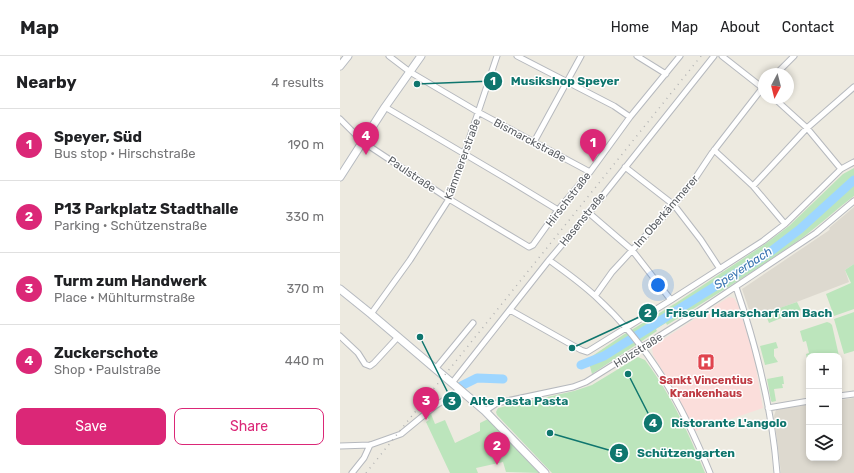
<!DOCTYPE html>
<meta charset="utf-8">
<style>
body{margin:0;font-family:Rubik,sans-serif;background:#f6f6f6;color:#202124}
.controls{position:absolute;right:12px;bottom:12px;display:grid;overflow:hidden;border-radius:8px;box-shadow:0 2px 6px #0003}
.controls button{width:36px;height:36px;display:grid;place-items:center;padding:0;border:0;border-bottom:1px solid #e0e0e0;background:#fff;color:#202124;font:20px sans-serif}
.compass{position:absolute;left:418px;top:12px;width:36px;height:36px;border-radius:50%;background:#fff;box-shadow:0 2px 6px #0003;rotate:187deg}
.you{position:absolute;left:318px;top:229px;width:14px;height:14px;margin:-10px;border:3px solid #fff;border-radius:50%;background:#1a73e8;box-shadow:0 0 0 6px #1a73e833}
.badge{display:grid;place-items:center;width:26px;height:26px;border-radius:50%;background:#db2777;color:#fff;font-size:13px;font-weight:700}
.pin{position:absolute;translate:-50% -33px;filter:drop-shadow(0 1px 2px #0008)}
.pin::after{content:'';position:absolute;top:21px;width:14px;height:12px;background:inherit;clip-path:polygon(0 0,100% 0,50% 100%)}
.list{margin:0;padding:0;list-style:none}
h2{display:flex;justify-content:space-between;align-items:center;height:52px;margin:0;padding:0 16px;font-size:17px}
h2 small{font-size:13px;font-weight:400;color:#757577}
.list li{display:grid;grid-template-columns:26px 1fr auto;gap:12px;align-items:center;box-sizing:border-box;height:72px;padding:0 16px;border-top:1px solid #e0e0e0}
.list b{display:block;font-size:15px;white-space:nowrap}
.list p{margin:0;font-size:13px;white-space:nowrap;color:#757577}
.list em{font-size:13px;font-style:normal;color:#757577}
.actions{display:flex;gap:8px;padding:12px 16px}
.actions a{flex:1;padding:9px 0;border:1px solid #db2777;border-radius:8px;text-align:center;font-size:14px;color:#db2777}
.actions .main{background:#db2777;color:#fff}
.icon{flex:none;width:22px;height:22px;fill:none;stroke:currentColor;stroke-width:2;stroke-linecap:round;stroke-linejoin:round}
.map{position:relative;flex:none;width:514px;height:417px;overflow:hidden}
header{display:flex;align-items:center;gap:24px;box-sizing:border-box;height:56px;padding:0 20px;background:#fff;border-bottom:1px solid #e0e0e0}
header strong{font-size:19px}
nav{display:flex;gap:22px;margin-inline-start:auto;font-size:14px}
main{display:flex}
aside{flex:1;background:#fff}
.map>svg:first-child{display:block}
</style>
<header>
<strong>Map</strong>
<nav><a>Home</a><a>Map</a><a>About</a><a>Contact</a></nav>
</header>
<main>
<aside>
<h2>Nearby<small>4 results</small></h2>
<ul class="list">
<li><span class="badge">1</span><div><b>Speyer, Süd</b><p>Bus stop · Hirschstraße</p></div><em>190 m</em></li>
<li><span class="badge">2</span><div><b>P13 Parkplatz Stadthalle</b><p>Parking · Schützenstraße</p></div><em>330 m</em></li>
<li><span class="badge">3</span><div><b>Turm zum Handwerk</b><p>Place · Mühlturmstraße</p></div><em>370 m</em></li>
<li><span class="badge">4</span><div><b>Zuckerschote</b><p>Shop · Paulstraße</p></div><em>440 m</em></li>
</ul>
<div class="actions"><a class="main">Save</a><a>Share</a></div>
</aside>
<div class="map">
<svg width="514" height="417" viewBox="0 0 514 417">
<rect width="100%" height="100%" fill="#edeae0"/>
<!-- education -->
<path fill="#ddd9cf" d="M514,151V208L505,214L509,226L454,247L412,262L402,233L488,175L490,173L489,172Z
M514,342V417H441L434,360L436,354L452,350L469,348V402H499V344Z"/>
<!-- medical -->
<path fill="#fbdedb" d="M389,241L394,242L398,249L413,296L423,352L356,375L329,325L313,299L312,292L313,290Z"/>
<!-- green -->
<path fill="#bce5bc" d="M514,112V140C495,154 478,171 459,184C416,214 372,242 327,269L326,267L316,273L317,275L252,318L248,303L283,279L336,247L425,188L449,170L503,118Z
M514,208V253L494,260L486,238L511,227L505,214Z
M457,246L461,254L429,267L425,257Z
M514,256V295L504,298L494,263Z
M487,266L490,267L492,269L499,300H469V311L466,298L469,297L466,285L463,286L460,275Z
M436,286L438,292L434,293V300L438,306L425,309L420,290Z
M298,301L305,304C332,340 348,376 365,417H212L157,359L156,356L158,352L234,335L252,329Z
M443,320L444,328H442L443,332L434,333L436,345L432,346L431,345L427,323Z
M91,358L95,368L105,364L115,387L140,375V367L148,363L200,417L166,416L163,406L136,412L138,417H110L86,366L89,364L87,361Z"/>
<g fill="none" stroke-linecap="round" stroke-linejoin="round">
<!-- river -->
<path stroke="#9ed6ff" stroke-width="9" d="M241,309L264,300L430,196L460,173L514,124
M121,330L137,322L163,323"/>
<!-- street casing -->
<g stroke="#b6b9be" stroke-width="7">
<path id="street" d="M49,0L70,16L138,56L250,116
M177,0L274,50L290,61
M297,0L326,18
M382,0L424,33
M436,18L454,0
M434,42L467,72L501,113
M45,51L167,123L218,154
M0,63L23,86L109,143L189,191L193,189L218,154L250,116L290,61L340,0
M194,86L241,0
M374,94L413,130L445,168
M285,111L334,149L361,184L380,213
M413,130L467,72L514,31
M249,157L292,194L331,244
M209,204C224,215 240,226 255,240C310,290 342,348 370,417
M396,231C417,292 432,352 437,417
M255,240L272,216L334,149L354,124L372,97L424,30
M170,254L241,294L247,296L331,244L423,185L445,168L501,113L514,106
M31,258L70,204L109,143L157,0
M0,280L18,297L25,308L30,310L34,307L58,281
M96,312L133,267
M112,327L209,204L249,157L374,0
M499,340L514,338
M428,352L469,345
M145,355L157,347L233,331L246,326L359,255L476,177L514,145
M0,390L30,389L61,378L95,350L120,334
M12,417L24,402L30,389"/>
</g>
<!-- secondary casing -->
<g stroke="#b6bac0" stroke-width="9">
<path id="secondary" d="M0,10L8,0
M0,121L45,51L81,0
M0,233L31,258L145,355L205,417"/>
</g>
<!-- street -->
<use href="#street" stroke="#fff" stroke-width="5"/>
<!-- secondary -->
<use href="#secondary" stroke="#fff" stroke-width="7"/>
<!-- rail -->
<path stroke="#b2b3b3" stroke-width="1.5" stroke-dasharray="1 5" stroke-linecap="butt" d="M26,417L361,0"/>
</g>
<!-- icons -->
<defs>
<g id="hospital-square" transform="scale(0.9)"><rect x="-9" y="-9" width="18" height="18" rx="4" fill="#e0444e" stroke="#fff"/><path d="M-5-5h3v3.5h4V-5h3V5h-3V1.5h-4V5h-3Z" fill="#fff"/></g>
</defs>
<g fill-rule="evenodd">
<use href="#hospital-square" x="366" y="306"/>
</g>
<g text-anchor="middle" stroke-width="3" stroke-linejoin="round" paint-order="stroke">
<!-- street labels -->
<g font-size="11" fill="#595d62" stroke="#fff">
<text transform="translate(190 84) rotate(28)" y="4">Bismarckstraße</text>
<text transform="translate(122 103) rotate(-70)" y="4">Kämmererstraße</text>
<text transform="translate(72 118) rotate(34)" y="4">Paulstraße</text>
<text transform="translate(228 143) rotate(-52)" y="4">Hirschstraße</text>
<text transform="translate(326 155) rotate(-49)" y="4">Im Oberkämmerer</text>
<text transform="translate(242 163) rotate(-51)" y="4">Hasenstraße</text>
<text transform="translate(298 294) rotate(-32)" y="4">Holzstraße</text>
</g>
<!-- health labels -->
<g font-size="11" font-weight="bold" fill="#be3a42" stroke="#fff">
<text x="366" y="328">Sankt Vincentius<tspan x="366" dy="13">Krankenhaus</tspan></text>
</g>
<!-- water labels -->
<g font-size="12" font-style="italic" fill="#3a76b2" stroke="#fff">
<text transform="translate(403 212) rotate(-33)" y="4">Speyerbach</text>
</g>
</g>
<!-- callouts -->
<path fill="none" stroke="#0f766e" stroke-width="1.5" d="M77 28L153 25M232 292L308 257M80 281L112 345M288 318L313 367M210 377L279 397"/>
<g fill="#0f766e" stroke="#fff" stroke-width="1.5">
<circle cx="77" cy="28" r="4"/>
<circle cx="232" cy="292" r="4"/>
<circle cx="80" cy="281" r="4"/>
<circle cx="288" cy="318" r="4"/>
<circle cx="210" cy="377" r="4"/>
<circle cx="153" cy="25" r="10"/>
<circle cx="308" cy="257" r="10"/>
<circle cx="112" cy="345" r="10"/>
<circle cx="313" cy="367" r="10"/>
<circle cx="279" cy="397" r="10"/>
</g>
<g font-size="12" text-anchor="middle" font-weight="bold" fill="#fff">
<text x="153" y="29">1</text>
<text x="308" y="261">2</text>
<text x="112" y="349">3</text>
<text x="313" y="371">4</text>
<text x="279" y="401">5</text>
</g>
<g font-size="12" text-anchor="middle" font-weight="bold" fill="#0f766e" stroke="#fff" stroke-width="3" stroke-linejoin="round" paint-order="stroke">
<text x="225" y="29">Musikshop Speyer</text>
<text x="409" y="261">Friseur Haarscharf am Bach</text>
<text x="179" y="349">Alte Pasta Pasta</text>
<text x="389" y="371">Ristorante L'angolo</text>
<text x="346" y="401">Schützengarten</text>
</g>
</svg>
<div class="controls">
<button>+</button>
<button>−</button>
<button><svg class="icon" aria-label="layers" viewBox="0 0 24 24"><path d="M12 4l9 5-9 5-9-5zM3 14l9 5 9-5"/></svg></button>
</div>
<svg class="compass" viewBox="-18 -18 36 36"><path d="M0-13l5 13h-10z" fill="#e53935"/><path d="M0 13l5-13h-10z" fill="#757577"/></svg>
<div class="you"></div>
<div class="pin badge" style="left:253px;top:106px">1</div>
<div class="pin badge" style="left:157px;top:409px">2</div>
<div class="pin badge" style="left:86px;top:364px">3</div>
<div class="pin badge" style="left:26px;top:99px">4</div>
</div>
</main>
